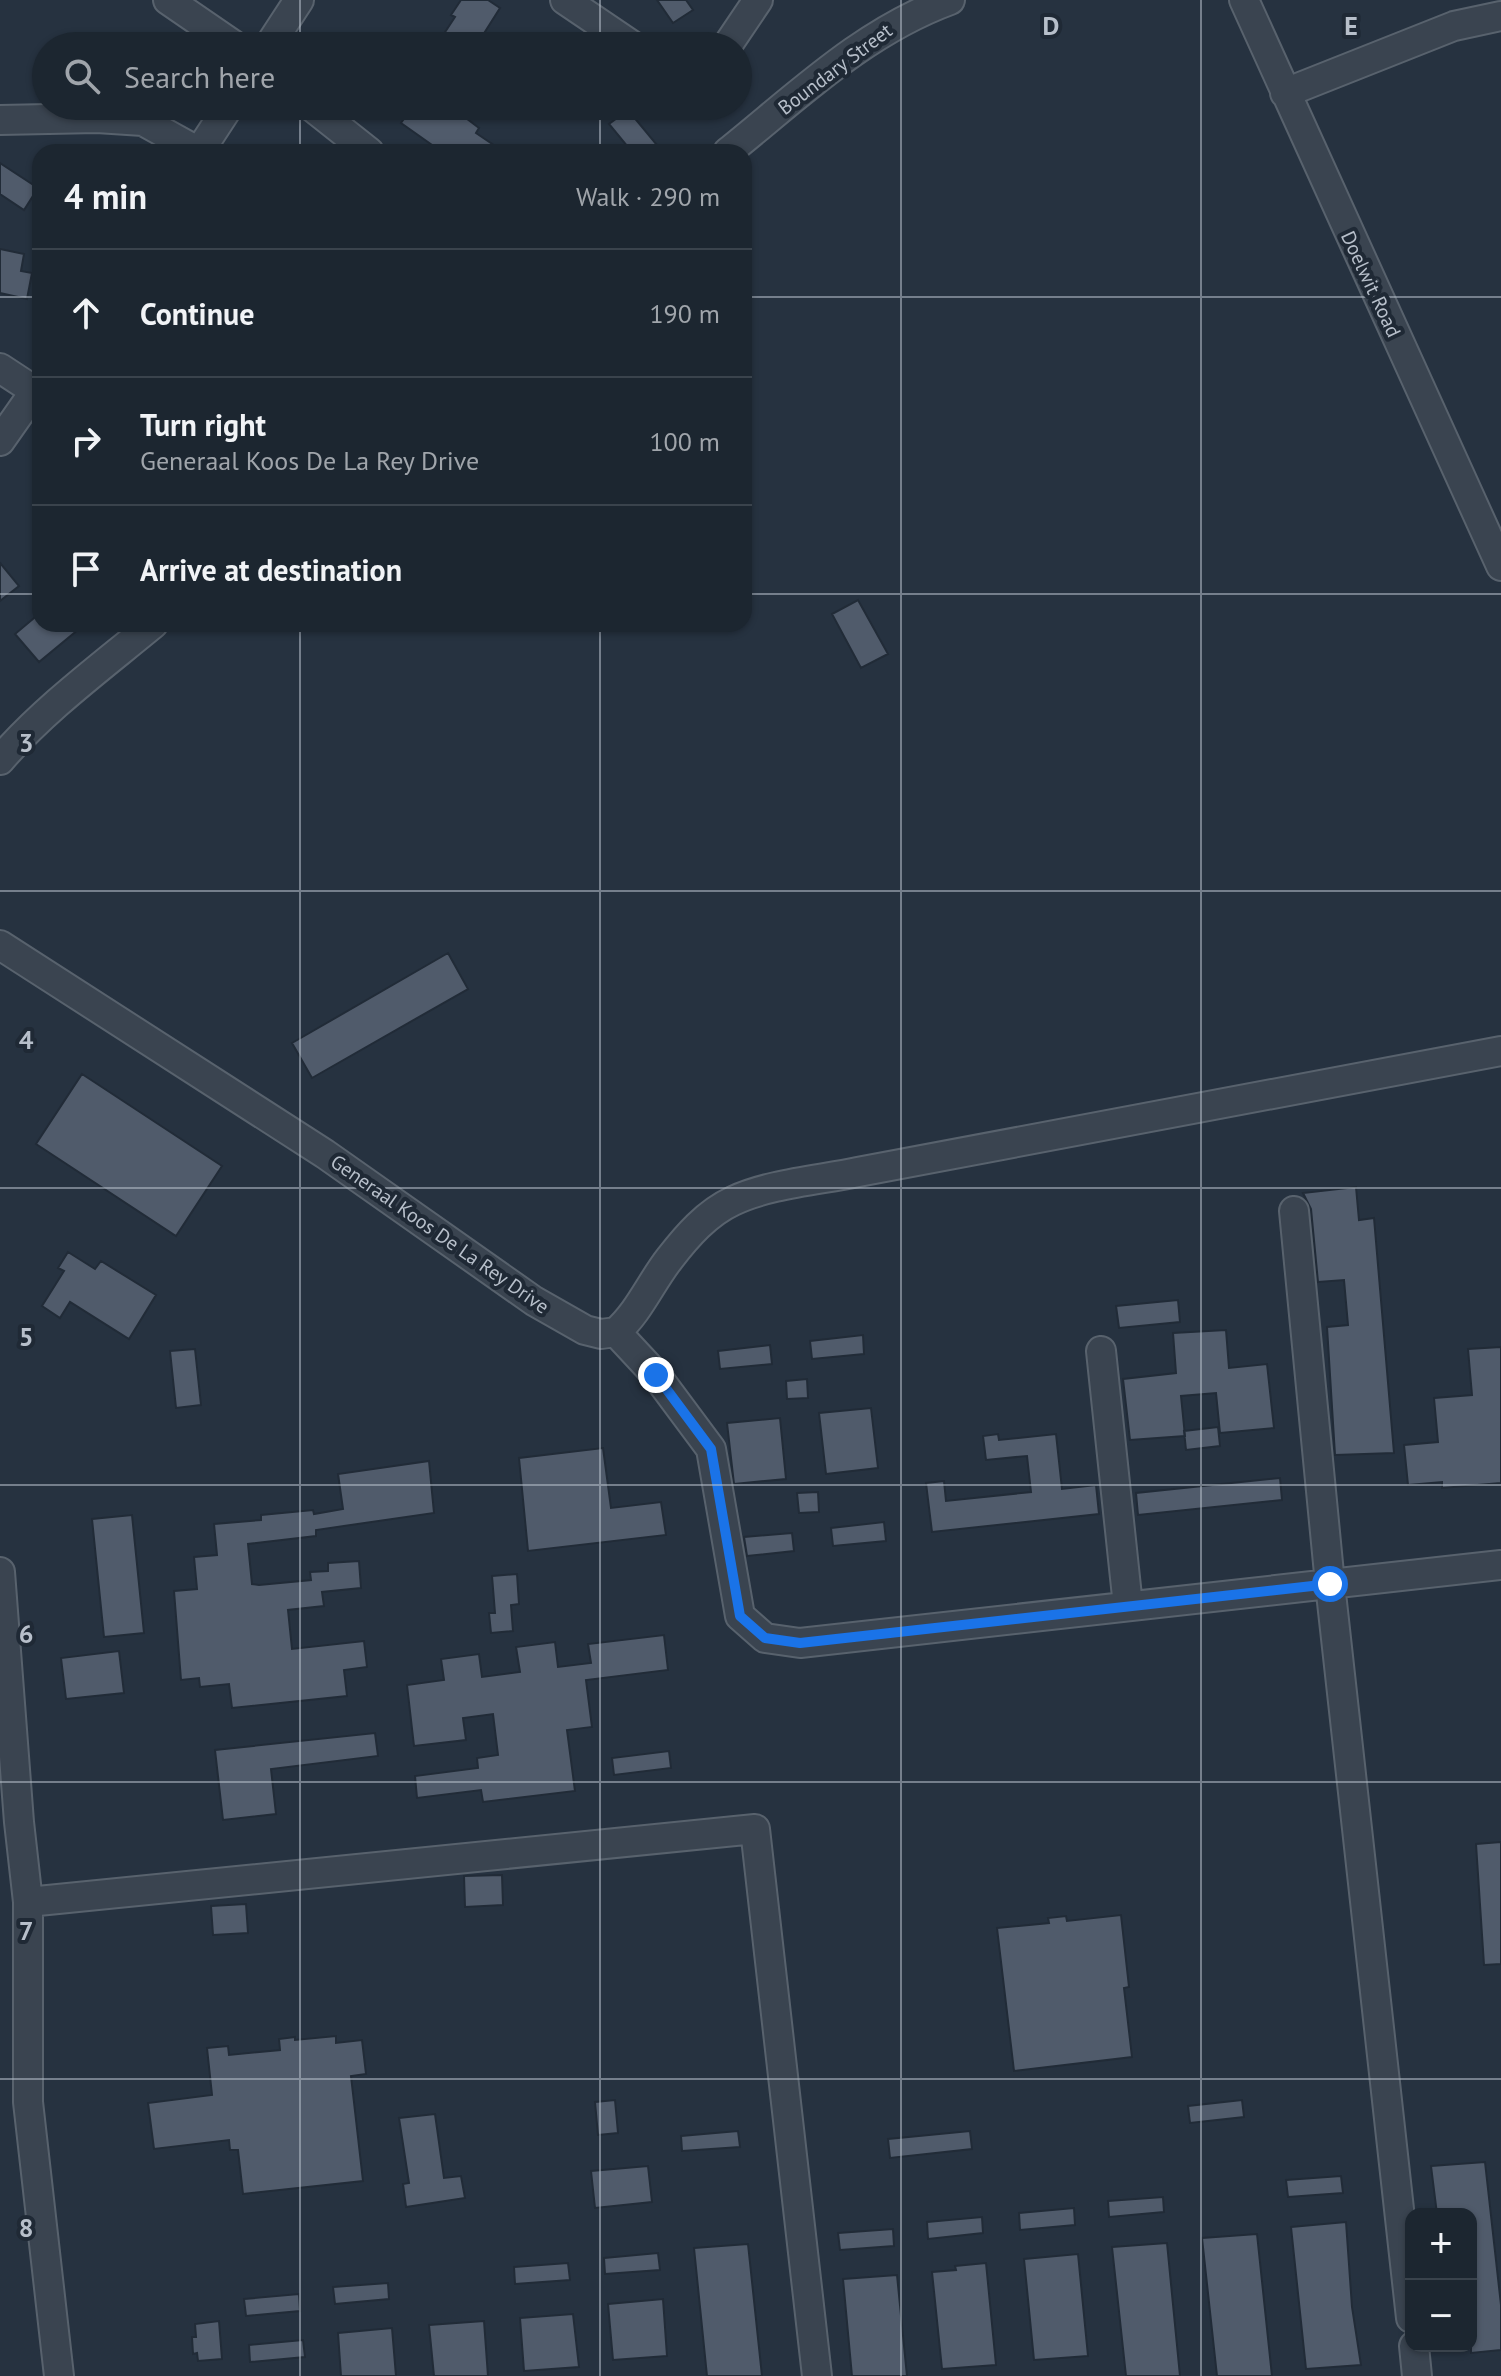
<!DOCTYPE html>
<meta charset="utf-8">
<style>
body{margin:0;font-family:"PT Sans",sans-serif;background:#252e38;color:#f1f3f6}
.controls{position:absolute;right:24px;bottom:24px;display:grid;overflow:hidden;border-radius:16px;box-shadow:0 2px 6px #0004}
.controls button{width:72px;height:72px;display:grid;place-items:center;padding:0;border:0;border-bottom:2px solid #3a434c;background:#1c2630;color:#f1f3f6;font:40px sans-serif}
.stop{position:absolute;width:24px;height:24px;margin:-18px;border:6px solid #1a73e8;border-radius:50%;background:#fff}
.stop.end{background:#1a73e8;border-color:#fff;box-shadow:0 2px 8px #0008}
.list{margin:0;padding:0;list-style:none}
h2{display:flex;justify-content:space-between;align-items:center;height:104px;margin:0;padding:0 32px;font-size:34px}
h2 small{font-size:26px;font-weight:400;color:#a0a5ab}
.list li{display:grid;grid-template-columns:52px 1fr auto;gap:24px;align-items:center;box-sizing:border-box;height:128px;padding:0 32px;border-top:2px solid #3a434c}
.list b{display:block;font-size:30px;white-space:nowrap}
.list p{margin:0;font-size:26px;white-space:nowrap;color:#a0a5ab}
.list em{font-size:26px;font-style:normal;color:#a0a5ab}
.icon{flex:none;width:44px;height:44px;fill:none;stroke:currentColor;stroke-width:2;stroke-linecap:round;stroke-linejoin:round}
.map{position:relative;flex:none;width:1501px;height:2376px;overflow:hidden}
.search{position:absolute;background:#1c2630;box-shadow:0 2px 6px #0004;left:32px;top:32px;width:720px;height:88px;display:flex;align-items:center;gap:20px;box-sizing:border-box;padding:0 28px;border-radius:44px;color:#a0a5ab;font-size:30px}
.panel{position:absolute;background:#1c2630;box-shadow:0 2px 6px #0004;left:32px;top:144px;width:720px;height:488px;border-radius:24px}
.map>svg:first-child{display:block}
</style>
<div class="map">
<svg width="1501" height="2376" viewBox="0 0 1501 2376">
<rect width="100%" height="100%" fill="#263240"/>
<!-- building -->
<path fill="#505b6b" stroke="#212b37" stroke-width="2" d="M461,0H488L500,8L476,46H436L455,17L451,15Z
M657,0H686L693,10L673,23Z
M413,106H450L479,128L476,133L504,152H442L401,123Z
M628,110L657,145L648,152H632L609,124Z
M0,163L38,188L24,210L0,194Z
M0,249L24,254L21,271L32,273L27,299L0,293Z
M0,563L19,586L0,601Z
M858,600L888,654L861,668L832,614Z
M40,613V624H85L39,662L15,634Z
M448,953L468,989L312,1078L292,1043Z
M82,1074L222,1166L176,1236L36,1144Z
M1356,1187L1359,1220L1374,1218L1394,1453L1335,1455L1327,1327L1348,1325L1344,1280L1318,1282L1311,1209L1303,1193Z
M68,1252L95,1269L101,1261L156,1295L129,1339L70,1302L60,1318L42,1306L64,1271L58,1268Z
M1178,1300L1180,1322L1119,1328L1116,1306Z
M1226,1330L1229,1368L1267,1364L1274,1428L1220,1433L1216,1393L1181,1396L1185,1436L1130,1440L1123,1379L1176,1373L1173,1333Z
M863,1335L864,1354L812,1359L810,1341Z
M770,1345L772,1364L720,1369L718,1351Z
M1501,1347V1483L1442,1488V1482L1408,1485L1404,1445L1438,1442L1434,1398L1472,1395L1468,1349Z
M195,1349L201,1405L176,1408L170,1351Z
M807,1379L808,1398L787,1399L786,1381Z
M871,1408L878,1468L826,1474L819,1413Z
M780,1418L786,1479L734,1484L727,1423Z
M1218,1427L1220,1446L1186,1450L1184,1431Z
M998,1434L999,1440L1056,1434L1062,1489L1096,1485L1099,1514L932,1532L926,1483L944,1481L946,1501L1031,1492L1027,1456L986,1460L983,1436Z
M603,1448L611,1508L661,1502L666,1535L528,1551L519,1458Z
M429,1461L434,1513L316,1530V1536L248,1544L252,1584L259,1585L311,1580L310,1572L328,1571V1563L359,1561L361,1588L322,1592L324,1606L288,1610L292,1649L364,1641L367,1667L344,1670L347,1696L232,1708L229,1684L200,1687L199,1678L181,1680L174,1591L197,1589L194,1557L217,1555L214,1524L261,1520V1515L313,1510L314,1514L343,1509L338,1474Z
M1280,1478L1282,1500L1138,1515L1136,1493Z
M818,1492L819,1512L799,1513L797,1493Z
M132,1515L144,1633L104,1637L92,1519Z
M884,1522L886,1541L833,1546L831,1528Z
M792,1533L794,1551L747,1556L744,1537Z
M517,1574L519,1604L511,1605L513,1631L491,1633L489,1613H495L492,1576Z
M664,1635L668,1670L586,1680L592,1727L567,1730L575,1791L483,1802L481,1790L417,1798L415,1776L478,1768L477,1758L498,1755L493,1714L463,1718L466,1740L414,1746L407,1685L444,1680L441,1659L479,1654L482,1677L520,1672L516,1647L555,1642L558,1667L591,1663L588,1644Z
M119,1651L124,1693L66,1699L61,1658Z
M375,1733L378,1756L271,1769L276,1814L223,1820L215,1750Z
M669,1751L671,1768L614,1775L612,1758Z
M1501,1842V1964L1484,1965L1476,1844Z
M502,1875L503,1905L465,1907L464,1876Z
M246,1904L248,1933L213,1935L211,1906Z
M1121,1915L1129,1987L1124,1988L1132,2057L1014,2071L997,1928L1049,1923L1048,1918L1066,1916L1067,1921Z
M336,2036V2043L362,2040L366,2074L351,2076L363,2181L243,2194L238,2150H230L229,2140L154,2149L148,2103L212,2095L207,2048L228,2046L229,2055L280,2050L279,2039L295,2037V2040Z
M615,2100L618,2133L598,2135L595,2102Z
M1242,2100L1244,2117L1190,2123L1188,2106Z
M435,2114L444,2178L461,2176L465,2198L406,2207L403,2184L409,2183L399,2118Z
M738,2131L740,2147L682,2151L681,2136Z
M970,2131L972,2149L890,2158L888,2139Z
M1485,2162L1501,2305V2350L1471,2353V2214H1437L1431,2166Z
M648,2166L652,2202L595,2208L591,2171Z
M1341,2176L1343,2193L1288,2197L1286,2180Z
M1163,2197L1164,2212L1109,2217L1108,2201Z
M1074,2208L1075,2225L1020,2230L1019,2213Z
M982,2217L983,2233L928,2239L927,2222Z
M1346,2222L1352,2307L1361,2365L1306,2369L1291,2227Z
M893,2229L894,2246L840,2250L838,2233Z
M1257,2234L1272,2376H1217L1202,2238Z
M1167,2243L1180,2376H1126L1112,2247Z
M748,2244L762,2376H707L694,2248Z
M658,2253L660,2270L605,2274L604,2258Z
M1078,2254L1088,2356L1034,2360L1024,2259Z
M568,2263L570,2280L515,2284L514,2267Z
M986,2263L996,2365L942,2369L932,2272L956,2270L955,2266Z
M897,2275L907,2376H852L843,2279Z
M388,2283L389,2299L335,2304L333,2287Z
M299,2294L300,2311L246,2316L244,2299Z
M663,2299L667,2356L613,2360L608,2304Z
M573,2314L579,2367L524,2371L520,2318Z
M219,2321L222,2359L198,2361L197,2353L193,2354L192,2337H196L195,2324Z
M484,2321L488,2376H434L429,2325Z
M392,2328L396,2376H341L338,2333Z
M303,2340L305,2357L250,2362L249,2345Z"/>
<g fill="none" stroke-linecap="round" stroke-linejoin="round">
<!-- minor casing -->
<g stroke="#58626d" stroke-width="32">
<path id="minor" d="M168,0L235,46
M565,0L633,46
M1244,0L1501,566
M269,46L299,0
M727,46L758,0
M1285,93L1454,26L1501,16
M311,106L369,152
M0,120L97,118L143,121L199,152L229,106
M728,152C799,95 863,32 950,0
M0,368L35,391
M0,441L40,384
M0,760C44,709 101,667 153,624
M0,945L325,1154L534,1301L585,1330L601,1334L616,1332L656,1375L711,1449L740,1616L765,1638L800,1643L1501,1565
M1294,1211L1330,1584L1411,2318
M616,1332C639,1312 651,1282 670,1258C687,1236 707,1213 733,1201C768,1184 820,1180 858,1172L1501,1051
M1101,1351L1128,1606
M0,1572L19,1822L28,1902V2102L59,2376
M28,1902L755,1829L817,2376
M1414,2346L1417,2376"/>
</g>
<!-- minor -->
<use href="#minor" stroke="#3a4450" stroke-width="28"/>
</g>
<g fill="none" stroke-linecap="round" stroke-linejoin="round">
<!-- route -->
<path stroke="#1a73e8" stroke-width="10" d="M656,1375L711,1449L740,1616L765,1638L800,1643L1330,1584"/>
</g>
<!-- grid -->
<path fill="none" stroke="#b7bfca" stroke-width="2" stroke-opacity="0.55" d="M300,0V46M600,0V46M901,0V2376M1201,0V2376M300,106V152M600,106V152M0,297H40M744,297H1501M0,594H40M744,594H1501M300,624V2376M600,624V2376M0,891H1501M0,1188H1501M0,1485H1501M0,1782H1501M0,2079H1501"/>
<g text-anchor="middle" stroke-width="8" stroke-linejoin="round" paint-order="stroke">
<!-- street labels -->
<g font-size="20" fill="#b7bfca" stroke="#1f2935">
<text transform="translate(835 69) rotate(-37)" y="7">Boundary Street</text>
<text transform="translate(1371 284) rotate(65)" y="7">Doelwit Road</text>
<text transform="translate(440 1234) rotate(35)" y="7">Generaal Koos De La Rey Drive</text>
</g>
</g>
<g font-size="26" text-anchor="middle" font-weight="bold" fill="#b7bfca" stroke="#1f2935" stroke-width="8" stroke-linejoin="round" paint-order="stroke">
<text x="1051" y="35">D</text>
<text x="1351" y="35">E</text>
<text x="26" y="752">3</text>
<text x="26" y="1049">4</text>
<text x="26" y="1346">5</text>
<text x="26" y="1643">6</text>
<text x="26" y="1940">7</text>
<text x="26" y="2237">8</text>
</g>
</svg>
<div class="controls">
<button>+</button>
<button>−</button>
</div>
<div class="stop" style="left:1330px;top:1584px"></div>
<div class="stop end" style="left:656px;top:1375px"></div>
<div class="search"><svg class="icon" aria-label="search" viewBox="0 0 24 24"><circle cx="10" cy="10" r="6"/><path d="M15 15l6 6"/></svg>Search here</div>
<section class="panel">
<h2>4 min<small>Walk · 290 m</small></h2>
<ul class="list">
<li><svg class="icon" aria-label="ahead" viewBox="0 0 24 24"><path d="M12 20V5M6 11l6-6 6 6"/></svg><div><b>Continue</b></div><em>190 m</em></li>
<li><svg class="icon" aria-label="right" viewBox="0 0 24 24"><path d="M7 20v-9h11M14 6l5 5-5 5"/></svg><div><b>Turn right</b><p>Generaal Koos De La Rey Drive</p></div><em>100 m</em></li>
<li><svg class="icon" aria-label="arrive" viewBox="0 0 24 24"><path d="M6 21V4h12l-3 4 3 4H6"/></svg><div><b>Arrive at destination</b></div></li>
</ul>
</section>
</div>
